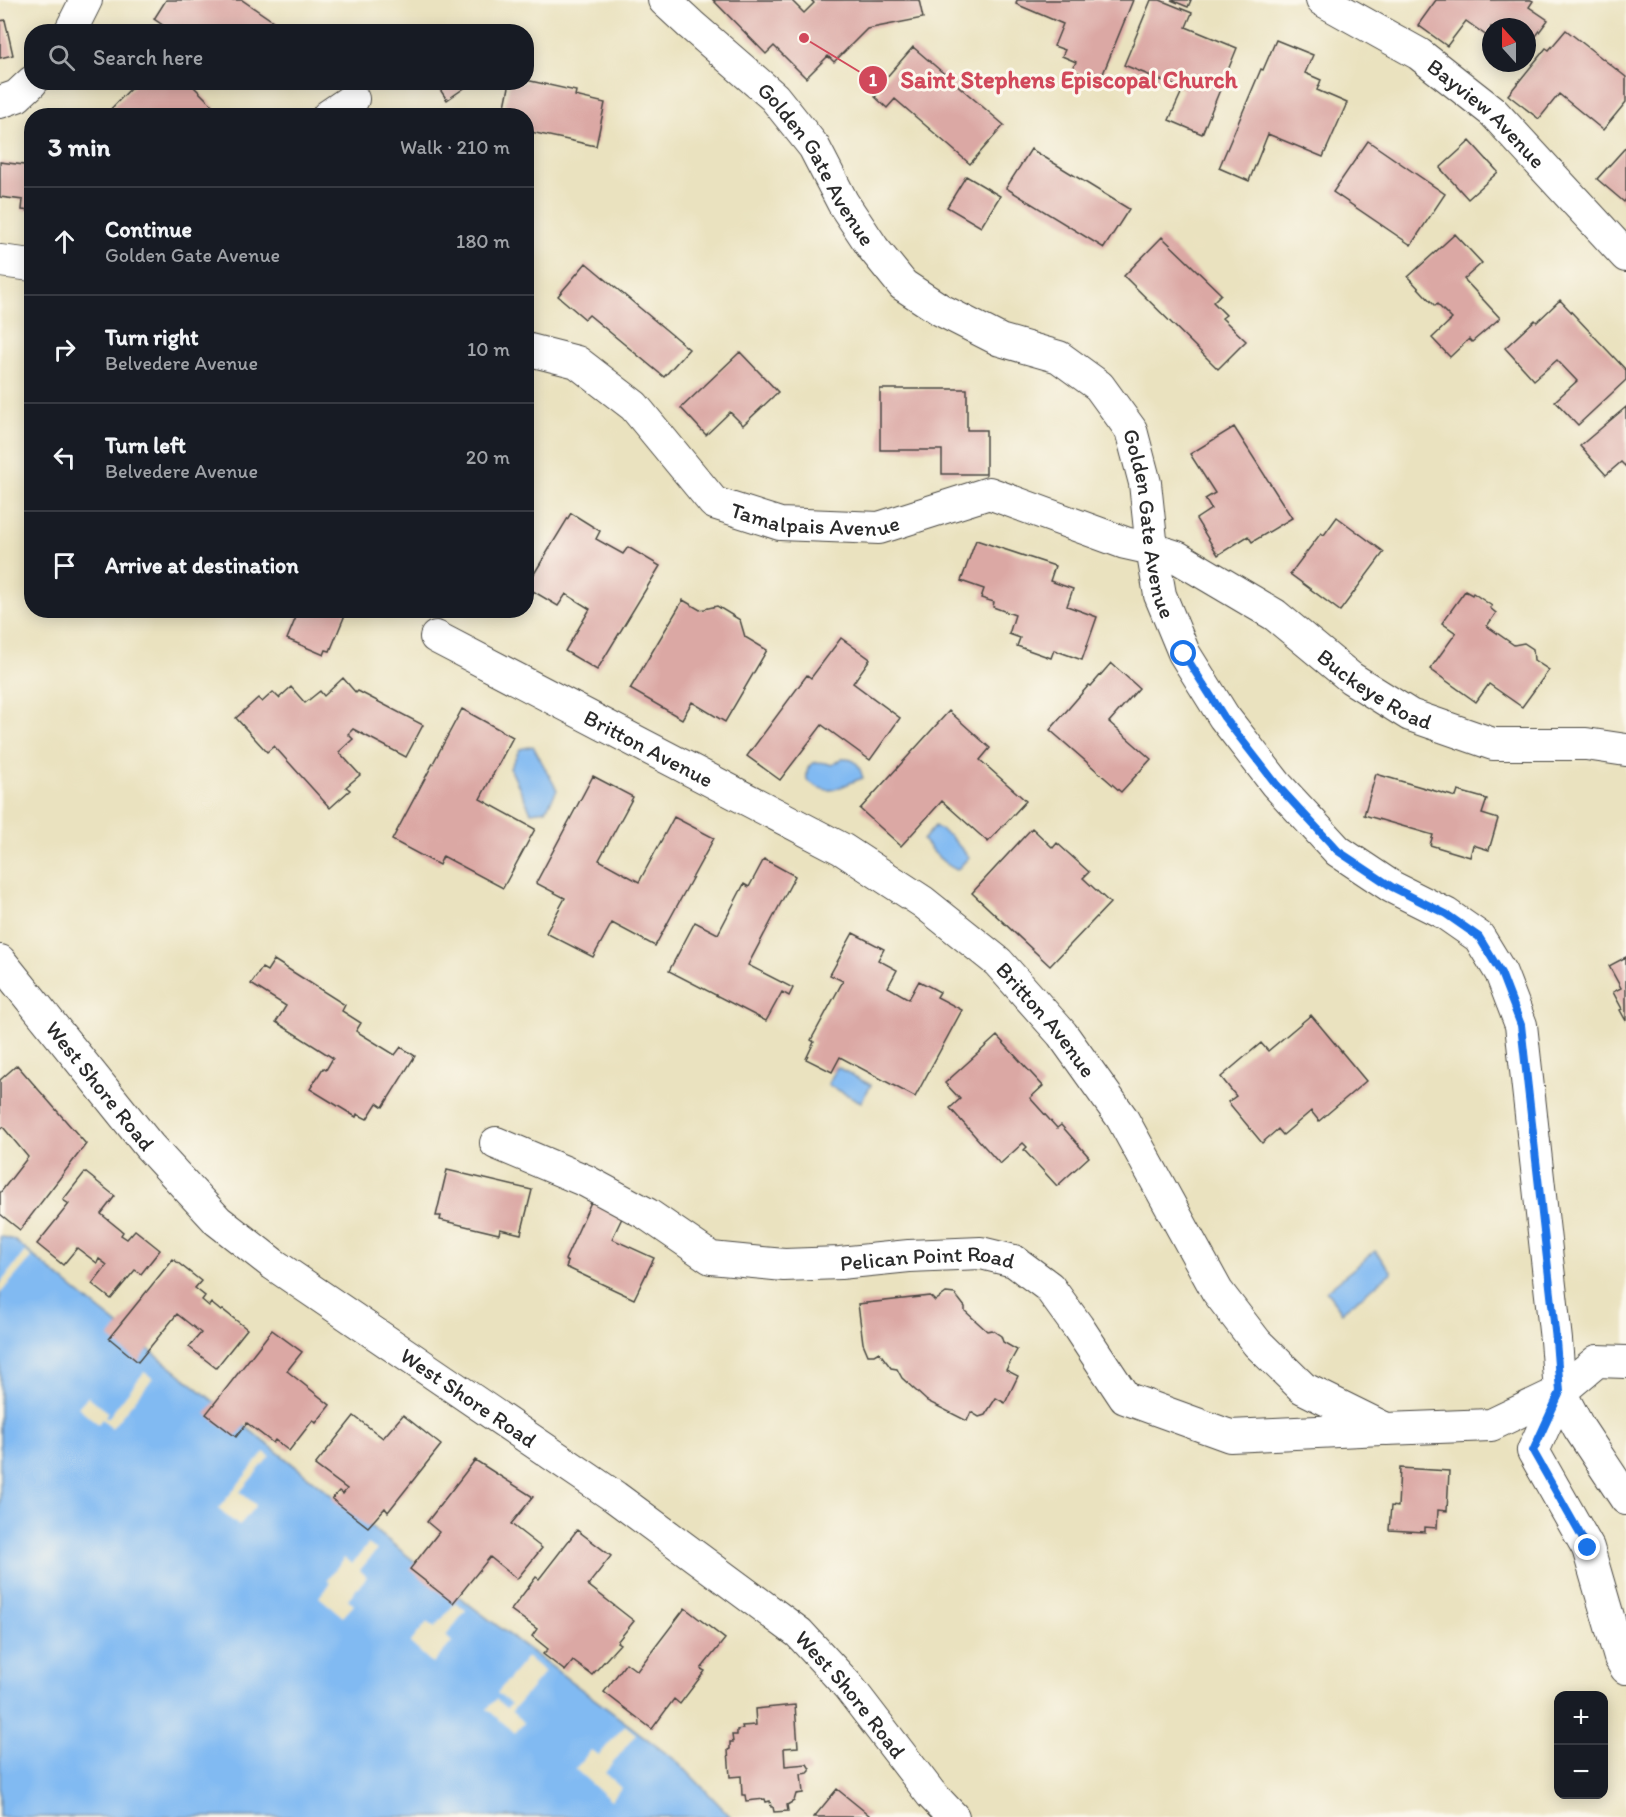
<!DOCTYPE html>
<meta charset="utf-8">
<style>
body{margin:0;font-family:Itim,sans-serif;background:#242831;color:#f1f3f6}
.controls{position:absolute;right:18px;bottom:18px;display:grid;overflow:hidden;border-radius:12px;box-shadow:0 3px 15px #0003}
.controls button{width:54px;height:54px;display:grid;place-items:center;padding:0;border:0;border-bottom:2px solid #363941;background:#171b24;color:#f1f3f6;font:30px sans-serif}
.compass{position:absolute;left:1482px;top:18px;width:54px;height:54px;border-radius:50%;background:#171b24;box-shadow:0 3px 15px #0003;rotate:339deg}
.stop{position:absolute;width:18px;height:18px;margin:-14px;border:4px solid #1a73e8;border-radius:50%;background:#fff}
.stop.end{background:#1a73e8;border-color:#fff;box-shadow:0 2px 6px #0008}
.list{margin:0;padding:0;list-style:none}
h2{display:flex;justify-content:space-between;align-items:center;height:78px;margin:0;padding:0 24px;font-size:26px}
h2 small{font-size:20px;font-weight:400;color:#9ea1a6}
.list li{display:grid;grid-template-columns:39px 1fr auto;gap:18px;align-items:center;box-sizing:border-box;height:108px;padding:0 24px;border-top:2px solid #363941}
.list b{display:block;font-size:22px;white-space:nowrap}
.list p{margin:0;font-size:20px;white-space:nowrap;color:#9ea1a6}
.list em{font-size:20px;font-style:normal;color:#9ea1a6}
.icon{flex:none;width:33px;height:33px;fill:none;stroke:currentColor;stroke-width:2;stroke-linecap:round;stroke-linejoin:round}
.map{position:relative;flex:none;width:1626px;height:1817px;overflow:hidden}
.search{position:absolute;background:#171b24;box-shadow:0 3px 15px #0003;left:24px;top:24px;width:510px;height:66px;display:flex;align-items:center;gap:15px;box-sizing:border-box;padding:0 21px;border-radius:24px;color:#9ea1a6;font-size:22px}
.panel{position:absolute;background:#171b24;box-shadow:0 3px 15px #0003;left:24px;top:108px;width:510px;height:510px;border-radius:24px}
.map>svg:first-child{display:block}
</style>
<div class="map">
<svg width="1626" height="1817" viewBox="0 0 1626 1817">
<rect width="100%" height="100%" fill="#fbf7ec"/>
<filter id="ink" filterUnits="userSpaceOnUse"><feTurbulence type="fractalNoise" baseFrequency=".0167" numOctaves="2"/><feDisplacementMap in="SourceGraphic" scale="12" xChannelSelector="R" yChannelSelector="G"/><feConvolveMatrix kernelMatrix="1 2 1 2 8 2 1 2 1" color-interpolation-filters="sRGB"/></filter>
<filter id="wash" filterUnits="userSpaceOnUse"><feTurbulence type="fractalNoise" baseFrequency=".008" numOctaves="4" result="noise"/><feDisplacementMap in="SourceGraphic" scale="24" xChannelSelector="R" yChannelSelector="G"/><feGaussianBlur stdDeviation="1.35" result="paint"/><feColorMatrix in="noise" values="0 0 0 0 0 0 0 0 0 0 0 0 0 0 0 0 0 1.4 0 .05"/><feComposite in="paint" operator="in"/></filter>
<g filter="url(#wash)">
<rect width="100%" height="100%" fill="#eae2bf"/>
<!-- water -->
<path fill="#81baf2" stroke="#56728e" stroke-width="1.5" d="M533,746L557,790L546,810L531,812L510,768L520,749Z
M842,759C857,758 859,765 863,778C838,785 832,800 807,780C805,762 816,759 832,765Z
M935,826L951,837L969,857L957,870C942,863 934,853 923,840Z
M837,1067L871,1085L861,1102L828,1085Z
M0,1236L14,1240L83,1297L458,1596L679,1763L731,1817H0Z
M1375,1251L1392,1272L1342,1312L1326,1291Z"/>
<!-- pier -->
<path fill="#eae2bf" d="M25,1251L32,1257L0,1294V1284Z
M144,1372L153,1378L112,1428L102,1419L98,1424L78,1407L88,1396L108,1412L105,1416L108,1418Z
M264,1452L270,1456L240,1492L256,1505L239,1526L218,1509Z
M368,1544L377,1550L360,1570L367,1577L348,1599L354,1605L343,1617L319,1597L330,1583L327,1580L344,1558L352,1564Z
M456,1602L466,1610L446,1636L452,1642L433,1664L410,1643L427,1622L435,1627Z
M527,1657L545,1672L512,1711L524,1723L515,1733L487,1709L496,1699L507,1708L511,1704L497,1693Z
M625,1725L636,1734L605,1773L621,1788L611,1801L575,1769L591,1750L599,1755Z"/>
<g id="blocks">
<!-- building -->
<path fill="#dba8a4" d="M166,0H242L289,32H173L154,19Z
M713,0H791L804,13L814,3L811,0H919L923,18L867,29L834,62L828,56L806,78L774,46L766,54Z
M1017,0H1133L1100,81L1072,70L1076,62L1062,56L1065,50L1054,46L1063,24L1016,4Z
M1151,0H1160L1192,13L1186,27L1237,48L1202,134L1169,120L1183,89L1124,65Z
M1171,0H1191L1188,7Z
M1436,0H1531L1533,1L1529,7L1548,20L1527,48V27H1491V39L1466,21L1447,46L1418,25Z
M5,20L13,55L0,58V21Z
M1566,30L1626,77V102L1603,130L1559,94L1539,119L1508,95L1546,48L1549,50Z
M1276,40L1313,55L1305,73L1321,80L1317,90L1347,103L1323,157L1268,134L1249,181L1219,168L1261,69L1263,70Z
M913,47L1004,125L970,164L895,99L887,108L875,97L881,90L878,87Z
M526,80L576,91L575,96L605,103L596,146L526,131V116H503L510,82H526Z
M137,82H189L215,108L207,116L162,114L161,116H104Z
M435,82H473L447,100Z
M1368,141L1445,194L1411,245L1333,192Z
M1470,141L1498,172L1468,199L1440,168Z
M1626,147V199L1624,202L1597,179Z
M1031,149L1129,209L1104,248L1006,188Z
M0,162L32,166V211L22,210L23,200L0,197Z
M966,176L1000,196L981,227L947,207Z
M1455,234L1482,263L1464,279L1500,318L1472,342L1469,339L1450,357L1432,338L1452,319L1437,304L1435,306L1408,277Z
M1162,237L1221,294L1213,302L1226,315L1222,318L1246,341L1218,369L1124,276Z
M586,263L689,349L664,377L589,315L585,319L558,296Z
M1560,300L1626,370V380L1578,425L1555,401L1577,381L1557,360L1534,380L1505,348L1535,320L1537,322Z
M740,352L778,392L743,425L730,412L706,435L681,408Z
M880,389H967V430H986V474H942V450H880Z
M1626,407V467L1621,462L1606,475L1580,446Z
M1234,427L1292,518L1252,542L1248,536L1218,555L1196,519L1211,509L1205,499L1215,493L1190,454Z
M571,513L600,531L596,539L623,554L628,547L660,566L597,670L565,651L590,609L566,594L558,606L526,587Z
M1337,517L1384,552L1340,611L1290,574L1321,533L1324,535Z
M976,540L1055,566L1050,581L1073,589L1067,606L1097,617L1082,660L1054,650L1051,658L1017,646L1020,638L1009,634L1015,615L993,607L994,602L981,598L984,589L961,581Z
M1465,591L1472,595L1473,593L1492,606L1490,608L1496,613L1487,626L1514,645L1524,643L1533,649L1534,660L1549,670L1522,707L1489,684L1476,702L1430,669L1456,633L1442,623Z
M683,600L700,610L717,606L740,620L745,637L767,650L725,722L692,702L682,719L630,689Z
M299,610H347L330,651L326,650L324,655L287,639Z
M841,638L870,659L853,683L900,718L870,760L822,725L780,780L747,756L807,675L811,678Z
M1111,663L1139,688L1109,722L1151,759L1121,792L1050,730L1089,685L1091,686Z
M343,678L356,693L358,691L423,725L406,757L353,729L348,734L353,739L339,752L360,775L346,787L350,790L330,808L274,746L267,752L236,718L258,698L262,702L273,692L279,698L291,687L305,703L320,691L324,696Z
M462,709L513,737L480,799L535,829L503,888L443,856L439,865L392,840Z
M949,711L990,748L980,760L1026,801L988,842L942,801L901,846L860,809Z
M1376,774L1456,797L1458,791L1487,799L1482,814L1498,819L1489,850L1473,845L1470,857L1430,845L1433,835L1364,815Z
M593,776L633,797L599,860L639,882L674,817L714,838L655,946L612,923L593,957L546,933L565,898L536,883Z
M1032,828L1053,848L1057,843L1089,872L1083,878L1110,903L1050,966L972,893Z
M764,859L795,876L748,965L793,988L789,996L782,992L766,1021L669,971L695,922L718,934L744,884L749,887Z
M853,933L884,949L878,960L897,970L888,987L909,999L919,981L940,992L937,997L962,1010L915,1097L840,1057L832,1072L806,1059L814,1042L811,1040L843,981L830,975Z
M1626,957V1021L1620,1010L1622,1009L1613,992L1621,988L1609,966Z
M274,960L345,1005L342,1011L361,1023L356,1031L395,1055L401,1047L415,1056L383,1107L377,1103L367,1119L357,1114L356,1117L310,1089L323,1068L326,1070L333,1058L276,1022L286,1006L251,984L262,968L267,971Z
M1311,1015L1366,1081L1319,1121L1311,1111L1283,1135L1278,1129L1262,1143L1228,1102L1236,1096L1221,1077L1261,1043L1268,1051Z
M997,1036L1043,1086L1030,1098L1057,1128L1061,1125L1089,1157L1057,1186L1024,1150L1027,1147L1023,1143L1000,1164L950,1108L960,1099L945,1083Z
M17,1065L86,1144L20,1230L0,1214V1193L28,1157L3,1127L0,1129V1080Z
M447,1170L532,1190L521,1234L500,1229L499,1234L440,1220L441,1216H436Z
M85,1172L115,1196L101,1214L123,1232L121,1235L127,1239L135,1230L160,1250L141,1274L135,1270L111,1299L92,1284L107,1265L99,1259L97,1263L77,1248L63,1265L37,1244L69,1204L63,1200Z
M591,1202L623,1216L612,1239L654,1258L634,1299L566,1267L568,1262L565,1260Z
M173,1259L201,1281L195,1288L205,1296L202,1300L209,1306L211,1303L221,1311L223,1310L247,1329L216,1368L189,1347L201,1333L177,1314L138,1362L109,1338Z
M946,1293L955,1294L965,1307V1311L987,1331L992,1330L1001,1336L1003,1342L1017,1350L1006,1370L1018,1376L1005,1403L996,1398L985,1415L979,1417L971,1412L967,1421L927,1401L902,1378L897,1369L891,1368L879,1352L874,1355H868L863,1343L858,1304L930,1296L935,1301Z
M272,1330L302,1352L287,1371L330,1405L316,1423L313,1420L289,1451L275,1440L273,1443L247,1423L236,1437L206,1414Z
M403,1415L441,1445L388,1512L385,1508L368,1527L332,1499L339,1491L343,1494L347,1489L315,1465L354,1416L383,1438Z
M475,1460L533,1497L511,1524L542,1548L517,1579L490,1557L453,1603L410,1569L439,1532L427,1522Z
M1400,1468L1449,1471L1447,1511L1438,1510L1437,1528L1425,1527V1532L1389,1530L1391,1506L1398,1507Z
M577,1530L611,1556L588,1585L634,1621L617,1642L620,1644L592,1675L573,1661L565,1671L543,1654L548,1649L532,1636L537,1629L511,1610L536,1577L539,1579Z
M685,1608L725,1639L701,1669L705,1671L680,1704L674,1699L652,1729L604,1692L626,1663L637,1671Z
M795,1705L798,1747L784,1748L785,1766L807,1764L810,1769V1771L808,1773L801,1774L803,1793L796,1794L794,1801L787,1805L788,1811L774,1812L773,1807H771L770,1801L766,1802L765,1799L746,1801L745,1795H742L741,1776L730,1777L728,1750L730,1749V1742H733L732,1735H737V1730L743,1729L742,1726L756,1725L755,1709Z
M837,1789L869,1815L867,1817H814Z"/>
</g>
</g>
<g filter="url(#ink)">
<use href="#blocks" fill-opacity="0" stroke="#484641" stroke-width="1.5"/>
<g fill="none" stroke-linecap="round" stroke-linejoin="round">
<!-- street casing -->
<g stroke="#484641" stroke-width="34">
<g id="street">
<path id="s1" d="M664,0L691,25L774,97L814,147L843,203L873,248L903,285L941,310L1000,340L1059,357L1099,386L1131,430L1145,483L1152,549L1160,595L1184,653L1224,717L1276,784L1338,851L1392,887L1446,914L1479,937L1501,973L1521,1025L1556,1340L1560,1392L1579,1428L1626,1499"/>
<path id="s2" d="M1322,0L1419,54L1493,112L1626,256"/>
<path d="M70,32L86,0"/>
<path d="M0,102L17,96L32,82"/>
<path d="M328,116L353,99"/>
<path d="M0,261L32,265"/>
<path id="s3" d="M526,349L577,362L634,406L714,503L780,524L879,528L989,493L1125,543L1152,549L1177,557L1275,615L1351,678L1410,715L1493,744H1586L1626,750"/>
<path id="s4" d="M436,637L842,849L923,902L998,962L1062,1034L1122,1118L1217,1291L1257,1343L1303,1388L1386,1429L1491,1425L1560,1392L1597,1361L1626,1362"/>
<path id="s5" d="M0,961L149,1146L218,1221L273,1264L615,1497L799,1633L848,1686L931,1794L953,1817"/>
<path id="s6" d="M496,1143L586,1181L647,1214L711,1258L784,1265L840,1263L909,1256L981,1253L1014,1261L1049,1287L1078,1327L1125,1398L1230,1436L1382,1429"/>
<path d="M1560,1392L1533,1451L1588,1548L1620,1658L1626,1668"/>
</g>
</g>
<!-- street -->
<use href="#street" stroke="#fff" stroke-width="32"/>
</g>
</g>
<g fill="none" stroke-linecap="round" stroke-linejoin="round" filter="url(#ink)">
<!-- route -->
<path stroke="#1a73e8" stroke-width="8" d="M1184,654L1224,717L1276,784L1338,851L1392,887L1446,914L1479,937L1501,973L1521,1025L1556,1340L1560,1392L1533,1451L1588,1548"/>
</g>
<g text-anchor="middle" stroke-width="6" stroke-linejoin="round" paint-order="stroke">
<!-- street labels -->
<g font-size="22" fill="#2b2b2b" stroke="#fbf7ec">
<text dy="8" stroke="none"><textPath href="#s2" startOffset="201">Bayview Avenue</textPath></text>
<text dy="8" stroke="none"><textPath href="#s1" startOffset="226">Golden Gate Avenue</textPath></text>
<text dy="8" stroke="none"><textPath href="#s3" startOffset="354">Tamalpais Avenue</textPath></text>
<text dy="8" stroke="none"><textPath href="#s1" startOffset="748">Golden Gate Avenue</textPath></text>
<text dy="8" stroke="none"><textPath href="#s3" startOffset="972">Buckeye Road</textPath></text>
<text dy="8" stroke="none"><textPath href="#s4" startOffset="240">Britton Avenue</textPath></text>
<text dy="8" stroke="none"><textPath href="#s4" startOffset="726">Britton Avenue</textPath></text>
<text dy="8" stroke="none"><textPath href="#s5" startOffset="160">West Shore Road</textPath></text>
<text dy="8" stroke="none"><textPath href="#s6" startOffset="462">Pelican Point Road</textPath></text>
<text dy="8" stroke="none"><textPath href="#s5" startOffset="646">West Shore Road</textPath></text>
<text dy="8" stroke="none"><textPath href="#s5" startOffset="1132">West Shore Road</textPath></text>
</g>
</g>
<!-- callouts -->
<path fill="none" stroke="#d1495b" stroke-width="2" d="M804 38L873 80"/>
<g fill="#d1495b" stroke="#fbf7ec" stroke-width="2">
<circle cx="804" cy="38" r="6"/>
<circle cx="873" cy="80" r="15"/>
</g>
<g font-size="18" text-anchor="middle" font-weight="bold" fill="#fff">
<text x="873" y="86">1</text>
</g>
<g font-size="24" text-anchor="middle" font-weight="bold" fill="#d1495b" stroke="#fbf7ec" stroke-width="6" stroke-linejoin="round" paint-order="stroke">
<text x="1069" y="88">Saint Stephens Episcopal Church</text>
</g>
</svg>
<div class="controls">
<button>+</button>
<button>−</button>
</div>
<svg class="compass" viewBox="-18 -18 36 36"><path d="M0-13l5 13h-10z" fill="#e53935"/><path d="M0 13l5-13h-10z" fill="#9ea1a6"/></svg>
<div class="stop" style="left:1184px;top:654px"></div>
<div class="stop end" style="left:1588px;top:1548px"></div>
<div class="search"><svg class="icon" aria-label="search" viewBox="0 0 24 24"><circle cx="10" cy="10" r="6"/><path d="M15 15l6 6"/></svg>Search here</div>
<section class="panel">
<h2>3 min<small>Walk · 210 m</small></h2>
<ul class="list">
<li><svg class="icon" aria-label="ahead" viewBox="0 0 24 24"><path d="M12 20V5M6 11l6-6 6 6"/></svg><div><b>Continue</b><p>Golden Gate Avenue</p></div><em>180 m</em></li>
<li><svg class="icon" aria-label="right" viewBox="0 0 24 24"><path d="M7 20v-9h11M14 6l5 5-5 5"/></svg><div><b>Turn right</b><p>Belvedere Avenue</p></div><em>10 m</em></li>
<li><svg class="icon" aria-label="left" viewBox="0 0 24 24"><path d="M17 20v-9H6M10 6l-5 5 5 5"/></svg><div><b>Turn left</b><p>Belvedere Avenue</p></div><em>20 m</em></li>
<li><svg class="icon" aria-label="arrive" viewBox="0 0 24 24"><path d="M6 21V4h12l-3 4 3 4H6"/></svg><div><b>Arrive at destination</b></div></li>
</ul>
</section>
</div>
